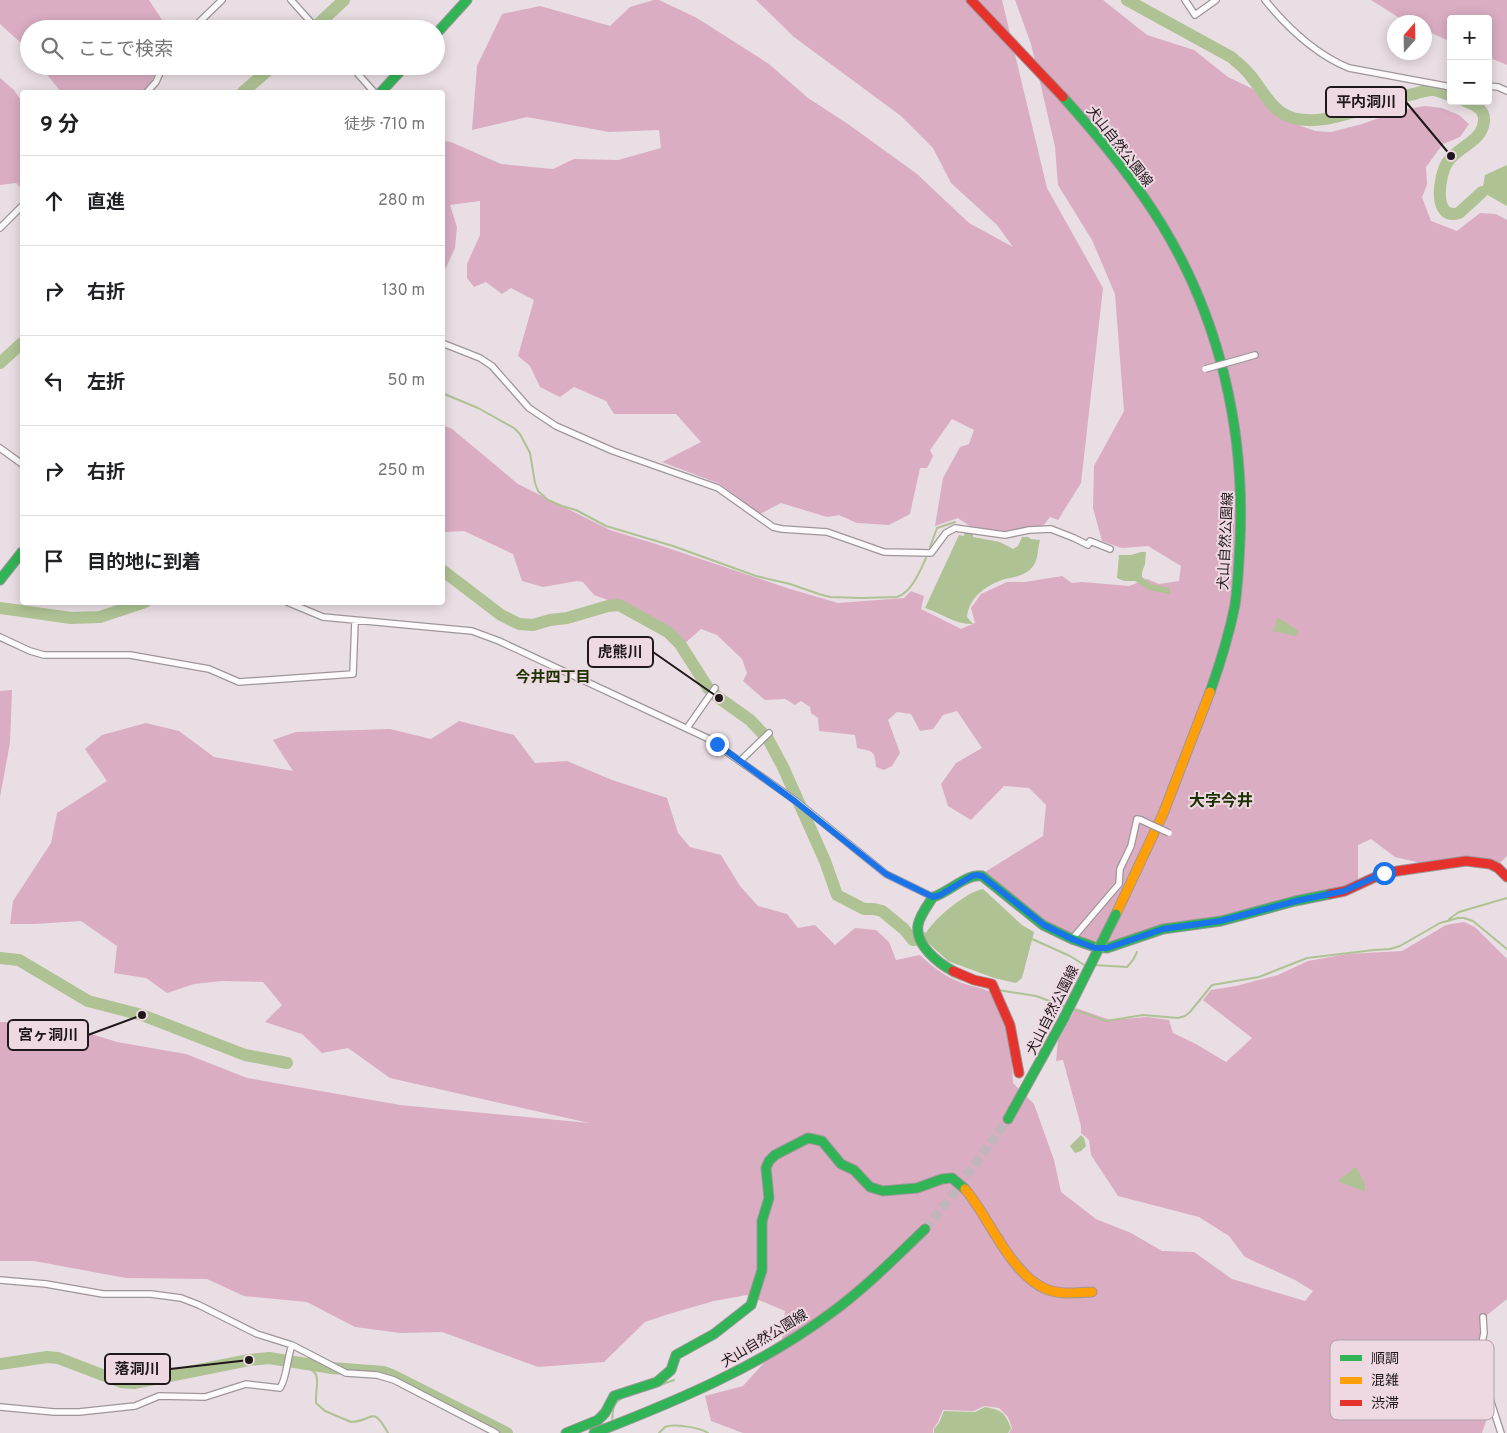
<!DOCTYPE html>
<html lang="ja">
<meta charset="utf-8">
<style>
body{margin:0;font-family:Overpass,"Noto Sans JP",sans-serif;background:#f2f2f2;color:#202124}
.controls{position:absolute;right:15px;top:15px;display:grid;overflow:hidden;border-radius:5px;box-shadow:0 2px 12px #0003}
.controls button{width:45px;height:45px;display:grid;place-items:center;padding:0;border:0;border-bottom:1px solid #e0e0e0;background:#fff;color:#202124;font:25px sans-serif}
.compass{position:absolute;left:1387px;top:15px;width:45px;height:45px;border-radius:50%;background:#fff;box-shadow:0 2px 12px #0003;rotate:20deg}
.stop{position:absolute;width:15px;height:15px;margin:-11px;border:4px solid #1a73e8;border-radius:50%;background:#fff}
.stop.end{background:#1a73e8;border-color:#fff;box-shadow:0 1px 5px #0008}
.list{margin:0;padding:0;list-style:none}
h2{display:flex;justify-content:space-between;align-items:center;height:65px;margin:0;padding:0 20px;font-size:21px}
h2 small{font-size:16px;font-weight:400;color:#757577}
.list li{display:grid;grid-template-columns:32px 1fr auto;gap:15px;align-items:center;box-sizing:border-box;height:90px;padding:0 20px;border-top:1px solid #e0e0e0}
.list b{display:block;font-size:19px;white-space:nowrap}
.list em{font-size:16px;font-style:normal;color:#757577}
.icon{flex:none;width:28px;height:28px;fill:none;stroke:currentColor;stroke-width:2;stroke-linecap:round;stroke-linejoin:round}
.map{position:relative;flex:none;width:1507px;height:1433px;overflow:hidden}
.search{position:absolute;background:#fff;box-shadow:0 2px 12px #0003;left:20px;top:20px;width:425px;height:55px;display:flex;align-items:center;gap:12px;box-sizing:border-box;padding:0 18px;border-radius:28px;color:#757577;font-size:19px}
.panel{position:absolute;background:#fff;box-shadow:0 2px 12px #0003;left:20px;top:90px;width:425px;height:515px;border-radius:5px}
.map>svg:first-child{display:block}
</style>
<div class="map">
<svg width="1507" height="1433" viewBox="0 0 1507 1433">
<rect width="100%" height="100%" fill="#e9dee3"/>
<!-- forest -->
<path fill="#daadc3" d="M0,0H149L168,29H29V52L21,43L0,24Z
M654,0H659L697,18L769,64L808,98L848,124L917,174L969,223L1013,247L997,225L951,183L933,148L901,116L794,37L756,0H1002L1047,188L1103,288L1081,483L1058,520L1050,517L1043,526L1006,531L974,529L958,518L935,526L943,478L960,447L969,444L974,430L952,419L930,450L933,456L927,468H920L910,514L889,525L857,523L839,515L827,517L781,503L760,514L720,484L662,462L701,442L676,414H614L606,401L574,387L560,397L540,387L530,366L518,356L534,300L511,288L502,294L486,282L474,287L467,278V264L480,235V201L450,205L457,227L455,248L443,274V141L451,142L501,164L553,169L574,159L618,160L661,148L659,130L609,132L527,117L472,130L477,66L502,14L540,6L610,26L630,7Z
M1015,0H1103L1147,35L1194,50L1228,77L1253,89L1279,118L1315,131L1331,132L1362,124L1402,110L1425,106L1442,108L1459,115L1469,124L1460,137L1443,144L1426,167L1427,185L1422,197L1431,221L1457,231L1480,213L1496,214L1507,220V856L1500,863L1466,858L1425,864L1395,857L1371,839L1358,845V880L1341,888L1112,943C1102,941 1090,941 1081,938C1044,928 1013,897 985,872L1043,836L1046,805L1029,788L1004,786L971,820L948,806L941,784L956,763L982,748L957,711L943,715L933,729L920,731L911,714L897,712L888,720L900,753L892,766L884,770L876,767C875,750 872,751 857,748L855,735L819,731L818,718L811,713L810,707L801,701L795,705L785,699L765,700L743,681L747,673L742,659L717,635L701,629L684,644L672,632L629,608L594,595L583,582L577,581L543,587L522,581L513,554L464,531L445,532L443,539V425L452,429L518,484L610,530L656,544L787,588L838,603L904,598L911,591L924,596L921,609L961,629L975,623L971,608L981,594L1007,582H1025L1062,576L1072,583L1082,582L1129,586L1147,579L1159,584L1179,581L1181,566L1148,546L1122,548L1102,541L1093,508L1094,466L1124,411L1115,294L1092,240L1058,185L1055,147L1047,112L1031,44Z
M1371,0H1507V65L1488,57V19H1451V42L1425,30L1424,22H1406Z
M40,66H159L151,82L142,92H61Z
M0,78L14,90L22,102V189L16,183L0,185Z
M12,690L10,743L0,797V691Z
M459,721L514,735L535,763L567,761L612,780L667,798L678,833L690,847L721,855L740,886L758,906L787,914L798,928L815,925L835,945L855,928L876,930L889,942L896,960L920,955C934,968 944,976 962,983C970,986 985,988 991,993C1011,1011 1012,1058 1013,1083L1034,1104L1054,1160L1061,1192L1096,1219L1131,1233L1162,1251L1194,1252L1232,1279L1305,1301L1313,1291L1295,1280L1245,1257L1229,1236L1199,1217L1118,1196L1091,1155L1089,1140L1081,1133V1126L1063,1060L1056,1061L1058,1040L1076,1008L1110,1020L1147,1017L1169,1020L1173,1033L1196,1044L1226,1062L1252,1038L1203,1000L1211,990L1236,986L1278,975L1308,961L1347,954L1402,951L1446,925L1464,922L1475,927L1507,959V1299L1487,1315L1476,1363L1488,1415L1482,1433H1009L1012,1428L1008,1417L999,1408L984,1406L974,1411L943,1410L938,1422L933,1429V1433H743L711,1421L705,1396L743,1386L782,1343L785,1311L747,1295L714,1301L669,1314L645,1322L604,1362L538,1367L442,1332L400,1333L355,1327L307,1302L244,1296L207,1279L126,1278L34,1261H0V1022H53L117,1042L186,1054L247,1078L400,1105L589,1123L390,1078L348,1048L322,1053L302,1034L265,1022L282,1005L263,982L222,981L194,984L167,993L146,978L114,973L117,946L81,921L35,924H10L13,901L51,843L57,813L107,781L85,749L102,735L146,723L179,731L214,757L293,771L273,740L296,732L390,729L431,739Z"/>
<!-- water -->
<path fill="#aec294" d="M1507,165V206L1482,192L1485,175Z
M965,530L973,532V537L1000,542L1013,549L1018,546L1022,537H1028L1031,539L1040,540C1038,547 1038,557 1035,563C1027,577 1015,576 1002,580C985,586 969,598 967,617L973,624C956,625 941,613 925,608L959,535L964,536Z
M1141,552H1146L1145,564L1142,572V577L1151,584L1170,588V594L1149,590L1135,581H1124L1117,578L1119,555H1131Z
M1279,618L1297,630L1298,632L1296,636L1273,631L1277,619Z
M983,889L1022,925L1034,932L1022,978L1016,983L994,978L948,961L924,939L922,935H925C932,920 966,892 983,889Z
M1081,1135L1084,1138L1086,1146L1081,1151L1075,1153L1070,1146Z
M1356,1167L1365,1184V1190L1363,1191L1337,1181Z
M985,1407C1001,1410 1005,1412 1011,1428L1008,1433H934V1429L939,1423L944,1411L975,1412Z"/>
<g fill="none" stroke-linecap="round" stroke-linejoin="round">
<!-- stream -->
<path stroke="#aec294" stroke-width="2" d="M442,393L478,408L514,428L520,434L530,453L535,483L538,491L548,500L562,506L576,510L606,526L673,546L756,576L790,584L819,594L830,597L861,598L897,597C912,592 920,571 926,558
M930,547L937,528L955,522
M1449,919L1459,912L1507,898
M1032,939L1070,956L1086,966
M913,940L919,947
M1093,965L1127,967L1133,960L1137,952
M938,967L952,976L962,980
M971,983L991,989
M998,990L1036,996L1066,1007
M1072,1009L1106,1021L1143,1015L1178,1018L1185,1016L1190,1012L1212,985L1259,977L1307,958L1374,950L1390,949L1400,946L1440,923L1458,918H1464L1473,921L1507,949
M298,1362C326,1375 315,1378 316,1403L325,1411L351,1422C374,1421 372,1404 388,1433
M655,1387L674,1380
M612,1424C613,1412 611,1405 622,1398
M659,1433C661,1431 663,1429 665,1427C674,1423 701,1428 708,1433"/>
<!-- river -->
<path stroke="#aec294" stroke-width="12" d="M1127,0L1231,57C1238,63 1245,68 1250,75C1261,88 1268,104 1282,113C1316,135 1378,100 1414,94C1420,92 1427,90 1433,90C1438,90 1445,94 1451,96
M313,29L344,0
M243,92L273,66
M1465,101C1475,105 1485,109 1484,121C1482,143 1457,146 1447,163C1439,176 1432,221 1459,213L1482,192
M0,363L22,343
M442,570L501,615L519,624L533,625L550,620L567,618L608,606L619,605L668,632L680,644L708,688L719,698L750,720L768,739L783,767L825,861L837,895L864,909H874L882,911L904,929L913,940L923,938
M0,608L71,618L100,617L145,602
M0,958L19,960L88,1001L142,1015L245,1055L287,1063
M0,1364L47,1357L58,1358L121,1382L134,1383L249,1360L269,1358L332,1368L384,1372L392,1375L507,1433"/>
<!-- secondary-tunnel -->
<path stroke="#c1b6bb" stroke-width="9" stroke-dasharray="9 4.5" stroke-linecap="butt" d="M925,1229L950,1198L1008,1119"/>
<!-- street casing -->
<g stroke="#9e969a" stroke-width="8">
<path id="street" d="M291,0L317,29
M1185,0L1195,15L1216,0
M1265,0C1287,27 1317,55 1349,68L1451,87
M192,29L222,0
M351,66L374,92
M1488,86L1498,87L1507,91
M147,92L156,82L163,66
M0,228L22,206
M442,343L480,358L492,366L529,408L556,426L613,451L718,488L773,527L782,529L827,532L884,552L931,553L946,533L955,528L1005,535L1029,530L1051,529L1074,538L1088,545L1090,541L1110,549
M1241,359L1255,355
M0,448L22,464
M287,602L323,617L472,631L499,641L707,738L796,801L886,874L933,897
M0,637L30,651L44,655H130L209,669L239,682L353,674L355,621
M687,728L715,688
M740,761L769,733
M1072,939L1119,884L1120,869L1131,846L1137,819L1141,820
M0,1280L46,1284L103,1294H151L181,1298L199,1305L257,1334L292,1345L346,1373L377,1375L394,1380L496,1433
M1483,1317L1484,1333L1478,1362L1501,1433
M0,1407L54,1412H79L135,1406L159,1396L205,1397L246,1384L280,1388C287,1378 287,1358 292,1345"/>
</g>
<!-- fast casing -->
<g stroke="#9e969a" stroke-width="11">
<path id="fast" d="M436,34L467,0
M381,92L405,66
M1063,97C1099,137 1134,179 1162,225C1220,320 1245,430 1240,541C1239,562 1238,584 1235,605C1229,635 1220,664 1210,692
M0,580L22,552
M953,971C938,963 915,945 918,925C920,915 927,906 933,897C948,893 967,873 982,876L1043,925L1072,939L1095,947L1107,948L1163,929L1221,921L1295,901L1330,894
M1008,1119L1064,1018
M566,1433L598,1420L605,1413L614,1396L657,1382L671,1370L676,1355L714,1334L751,1305L762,1270V1221L769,1198L766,1168L769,1161L775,1155L808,1138L822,1141L841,1164L854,1170L870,1187L883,1191L917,1188L942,1179L952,1178L965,1189
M594,1433C677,1401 760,1366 831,1313C865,1288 895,1258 925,1229"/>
</g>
<!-- slow casing -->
<g stroke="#9e969a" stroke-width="11">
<path id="slow" d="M1116,914L1163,814L1210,692
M965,1189C989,1217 1011,1275 1046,1289C1060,1295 1077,1293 1092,1292"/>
</g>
<!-- jam casing -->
<g stroke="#9e969a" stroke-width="11">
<path id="jam" d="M971,0L1063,97
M1330,894L1345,891L1384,873L1466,861L1490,864L1498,868L1507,877
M953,971L974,980L992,984L1010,1025L1019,1073"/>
</g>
<!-- street -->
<use href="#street" stroke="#fcfafb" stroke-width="5.5"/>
<!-- fast -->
<use href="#fast" stroke="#30b455" stroke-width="9"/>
<!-- slow -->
<use href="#slow" stroke="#ff9f0a" stroke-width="9"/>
<!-- jam -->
<use href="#jam" stroke="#e5322d" stroke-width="9"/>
<!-- street-bridge casing -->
<g stroke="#9e969a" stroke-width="8" stroke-linecap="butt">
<path id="street-bridge" d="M1205,369L1241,359
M1141,820L1169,833"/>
</g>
<!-- fast-bridge casing -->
<g stroke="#9e969a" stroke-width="11" stroke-linecap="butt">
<path id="fast-bridge" d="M1064,1018L1116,914"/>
</g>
<!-- street-bridge -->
<use href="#street-bridge" stroke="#fcfafb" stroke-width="5.5"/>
<!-- fast-bridge -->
<use href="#fast-bridge" stroke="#30b455" stroke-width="9"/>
</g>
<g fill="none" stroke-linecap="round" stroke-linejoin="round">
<!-- route -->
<path stroke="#1a73e8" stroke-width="6" d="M717,744L796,802L886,874L933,897L940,895L972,876L977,875L982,876L1044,925L1072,939L1095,948H1107L1163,929L1220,921L1296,901L1344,891L1384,873"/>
</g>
<g text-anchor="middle" stroke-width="4" stroke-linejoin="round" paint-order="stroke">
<!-- street labels -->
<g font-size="14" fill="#1f181b" stroke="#eed9e2">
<text transform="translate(1120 146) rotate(52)" y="5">犬山自然公園線</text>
<text transform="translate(1225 541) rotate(-87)" y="5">犬山自然公園線</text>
<text transform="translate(1052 1010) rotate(-63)" y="5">犬山自然公園線</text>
<text transform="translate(764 1338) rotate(-31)" y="5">犬山自然公園線</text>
</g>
<!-- neighbourhood labels -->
<g font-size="15" font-weight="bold" fill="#1c3100" stroke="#eed9e2">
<text x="553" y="682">今井四丁目</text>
</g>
<!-- quarter labels -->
<g font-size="16" font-weight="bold" fill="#1c3100" stroke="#eed9e2">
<text x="1221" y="806">大字今井</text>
</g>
</g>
<!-- legend -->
<rect x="1330" y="1340" width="164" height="80" rx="8" fill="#eed9e2" stroke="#b09fa6" stroke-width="1"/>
<rect x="1340" y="1355" width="22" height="6" fill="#30b455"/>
<rect x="1340" y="1377" width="22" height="7" fill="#ff9f0a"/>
<rect x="1340" y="1400" width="22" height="6" fill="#e5322d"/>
<g font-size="14" fill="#1f181b">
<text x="1371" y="1363">順調</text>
<text x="1371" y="1385">混雑</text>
<text x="1371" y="1408">渋滞</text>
</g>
<!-- callouts -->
<path fill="none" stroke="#1f181b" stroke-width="2" d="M1451 156L1406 102M719 698L653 652M142 1015L88 1035M249 1360L170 1369"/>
<g fill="#1f181b" stroke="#eed9e2" stroke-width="2">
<circle cx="1451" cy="156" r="5"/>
<circle cx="719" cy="698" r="5"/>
<circle cx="142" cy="1015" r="5"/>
<circle cx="249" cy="1360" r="5"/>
</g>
<g fill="#eed9e2" stroke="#1f181b" stroke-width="2">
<rect x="1326" y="87" width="80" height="30" rx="5"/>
<rect x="588" y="637" width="65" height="30" rx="5"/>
<rect x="8" y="1020" width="80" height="30" rx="5"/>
<rect x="105" y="1354" width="65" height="30" rx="5"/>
</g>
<g font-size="15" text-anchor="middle" font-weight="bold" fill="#1f181b">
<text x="1366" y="107">平内洞川</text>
<text x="620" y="657">虎熊川</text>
<text x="48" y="1040">宮ヶ洞川</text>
<text x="137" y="1374">落洞川</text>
</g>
</svg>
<div class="controls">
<button>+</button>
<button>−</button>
</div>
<svg class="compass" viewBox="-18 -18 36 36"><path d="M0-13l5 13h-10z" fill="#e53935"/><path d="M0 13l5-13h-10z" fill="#757577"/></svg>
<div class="stop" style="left:1384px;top:873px"></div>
<div class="stop end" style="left:717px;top:744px"></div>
<div class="search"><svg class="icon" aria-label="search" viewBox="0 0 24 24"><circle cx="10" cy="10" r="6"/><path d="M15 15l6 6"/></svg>ここで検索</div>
<section class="panel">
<h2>9 分<small>徒歩 · 710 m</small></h2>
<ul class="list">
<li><svg class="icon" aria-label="ahead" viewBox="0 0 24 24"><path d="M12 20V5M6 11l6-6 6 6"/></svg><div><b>直進</b></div><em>280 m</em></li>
<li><svg class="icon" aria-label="right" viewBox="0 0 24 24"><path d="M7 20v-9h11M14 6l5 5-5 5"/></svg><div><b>右折</b></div><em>130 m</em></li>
<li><svg class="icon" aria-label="left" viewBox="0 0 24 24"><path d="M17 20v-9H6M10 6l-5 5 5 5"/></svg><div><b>左折</b></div><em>50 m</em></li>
<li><svg class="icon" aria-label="right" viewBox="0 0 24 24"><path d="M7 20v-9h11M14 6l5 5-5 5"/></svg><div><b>右折</b></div><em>250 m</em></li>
<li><svg class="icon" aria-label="arrive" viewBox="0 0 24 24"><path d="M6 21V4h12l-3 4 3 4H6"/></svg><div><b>目的地に到着</b></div></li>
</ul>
</section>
</div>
